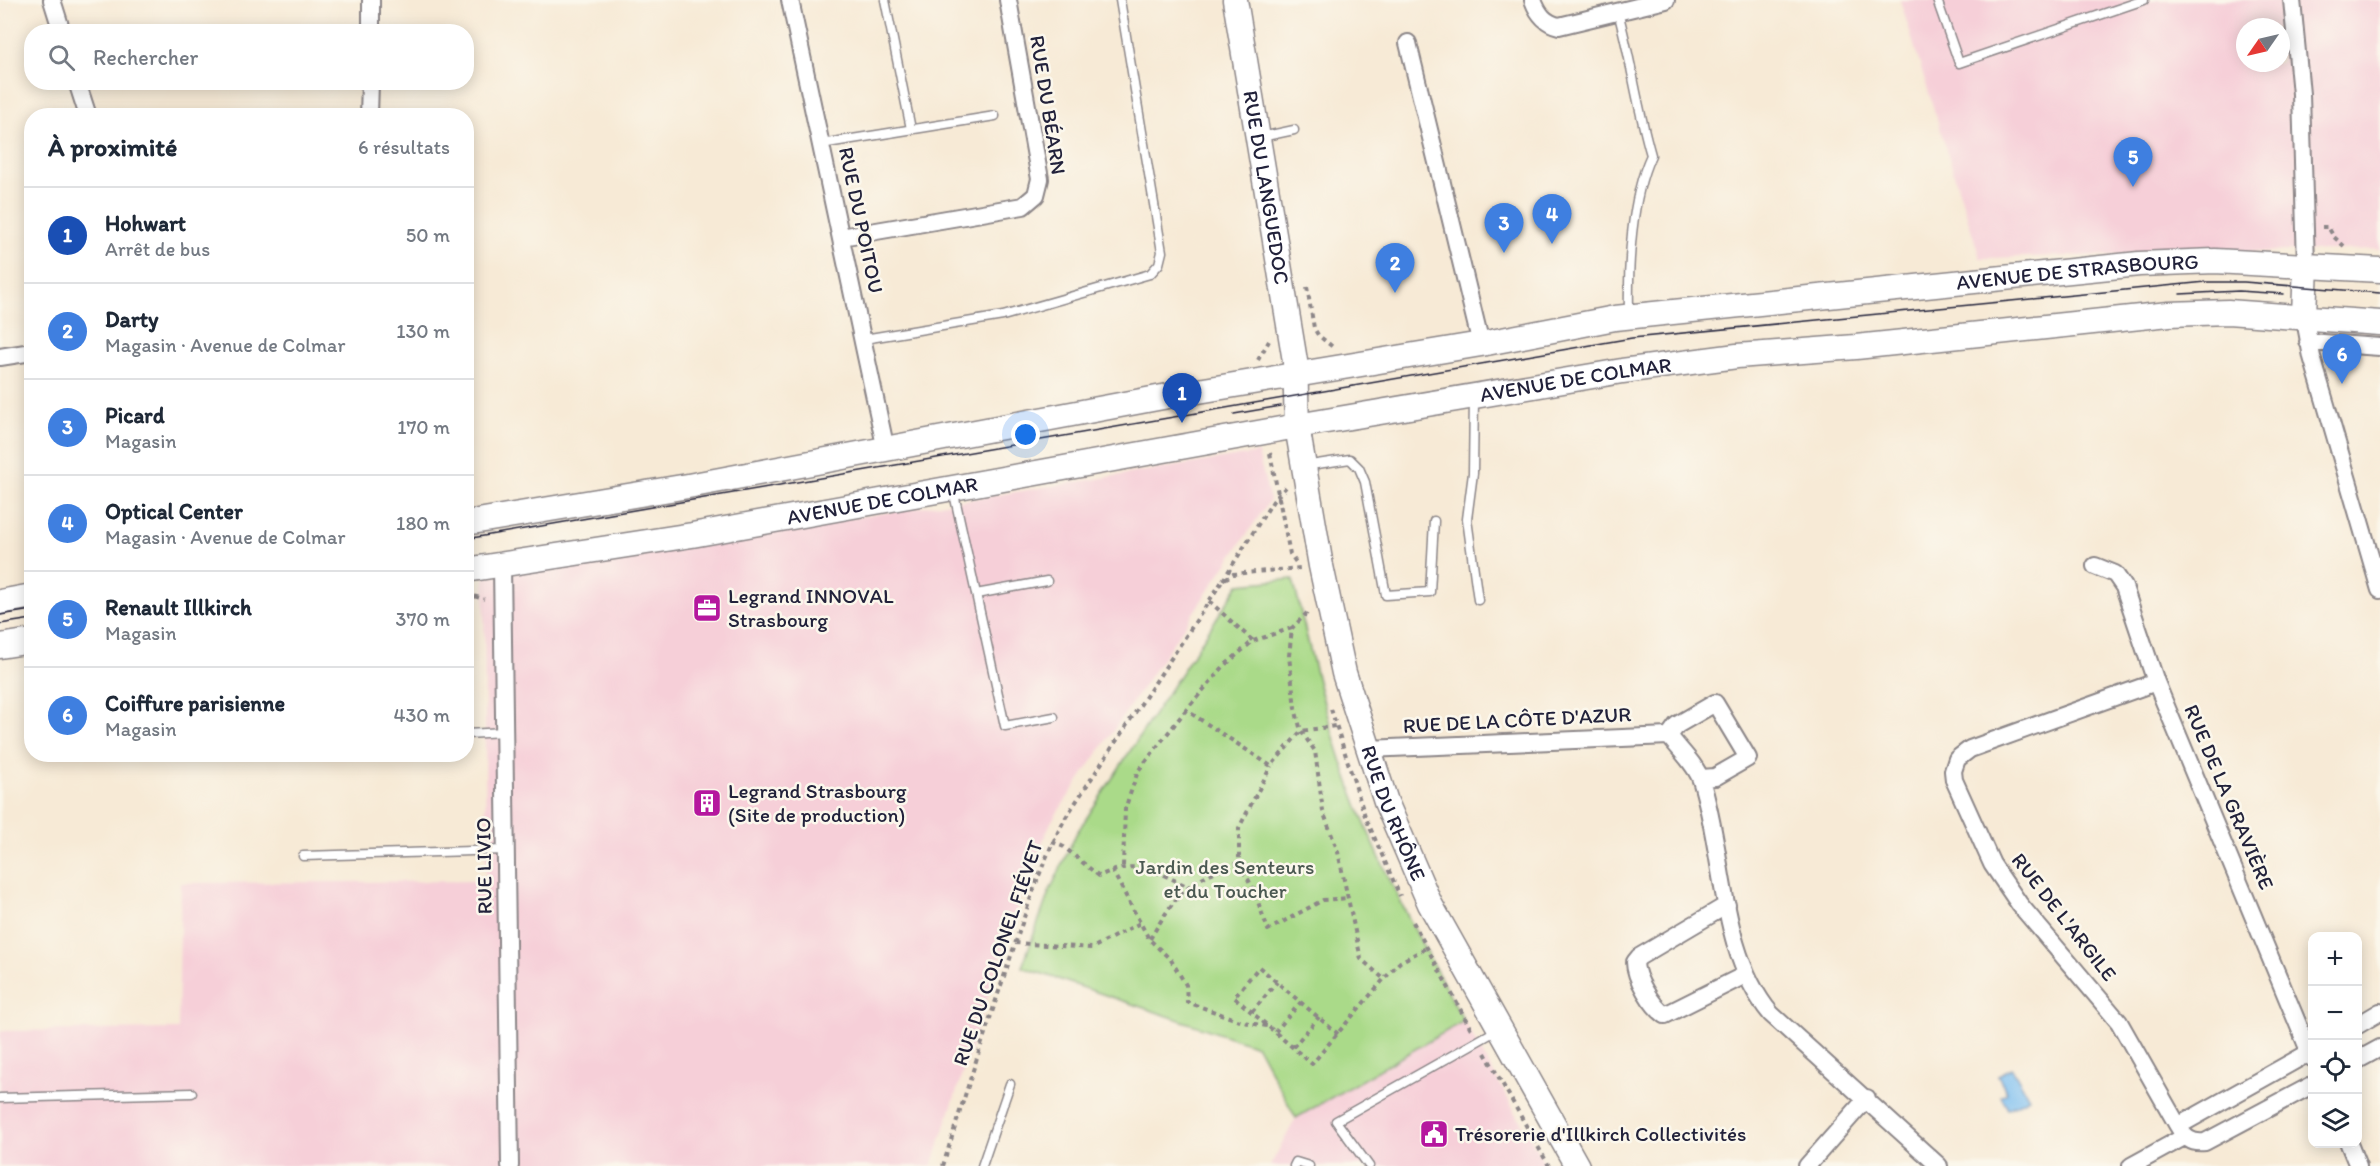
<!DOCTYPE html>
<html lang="fr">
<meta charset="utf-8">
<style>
body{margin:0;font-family:Itim,sans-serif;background:#f2f2f3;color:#1f2937}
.controls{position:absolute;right:18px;bottom:18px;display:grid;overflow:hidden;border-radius:12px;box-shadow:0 3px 15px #0003}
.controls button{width:54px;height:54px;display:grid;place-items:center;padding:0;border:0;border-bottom:2px solid #e0e1e3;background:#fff;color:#1f2937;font:30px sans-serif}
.compass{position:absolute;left:2236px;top:18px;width:54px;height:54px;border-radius:50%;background:#fff;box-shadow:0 3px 15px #0003;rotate:236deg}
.you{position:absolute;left:1026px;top:435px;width:21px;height:21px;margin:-15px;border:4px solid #fff;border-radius:50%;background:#1a73e8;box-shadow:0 0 0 9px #1a73e833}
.badge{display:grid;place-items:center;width:39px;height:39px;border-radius:50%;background:#d93025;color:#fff;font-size:20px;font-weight:700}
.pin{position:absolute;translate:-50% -50px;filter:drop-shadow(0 2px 3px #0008)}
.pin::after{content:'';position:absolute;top:32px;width:21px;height:18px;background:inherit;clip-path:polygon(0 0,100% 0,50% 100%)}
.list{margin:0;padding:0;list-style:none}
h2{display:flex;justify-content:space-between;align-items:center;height:78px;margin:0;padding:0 24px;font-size:26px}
h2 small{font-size:20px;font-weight:400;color:#747a83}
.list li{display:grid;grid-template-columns:39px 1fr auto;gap:18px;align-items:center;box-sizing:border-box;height:96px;padding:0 24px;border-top:2px solid #e0e1e3}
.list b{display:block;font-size:22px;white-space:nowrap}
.list p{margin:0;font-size:20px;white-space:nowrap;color:#747a83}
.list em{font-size:20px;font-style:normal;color:#747a83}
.icon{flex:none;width:33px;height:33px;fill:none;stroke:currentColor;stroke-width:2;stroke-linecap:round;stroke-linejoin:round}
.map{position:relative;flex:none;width:2380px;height:1166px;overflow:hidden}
.search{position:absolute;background:#fff;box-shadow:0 3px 15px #0003;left:24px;top:24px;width:450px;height:66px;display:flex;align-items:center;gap:15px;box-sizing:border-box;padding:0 21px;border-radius:24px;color:#747a83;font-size:22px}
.panel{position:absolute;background:#fff;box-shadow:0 3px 15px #0003;left:24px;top:108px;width:450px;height:654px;border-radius:24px}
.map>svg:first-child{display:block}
</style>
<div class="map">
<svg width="2380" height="1166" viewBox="0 0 2380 1166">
<rect width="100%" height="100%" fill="#fbf7ec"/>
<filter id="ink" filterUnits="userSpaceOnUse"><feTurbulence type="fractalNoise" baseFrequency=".0167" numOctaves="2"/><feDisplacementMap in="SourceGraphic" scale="12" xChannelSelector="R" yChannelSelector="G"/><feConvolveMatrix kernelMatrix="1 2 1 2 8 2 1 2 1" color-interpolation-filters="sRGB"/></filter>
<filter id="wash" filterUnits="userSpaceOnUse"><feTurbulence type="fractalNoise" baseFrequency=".008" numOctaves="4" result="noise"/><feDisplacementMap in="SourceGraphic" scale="24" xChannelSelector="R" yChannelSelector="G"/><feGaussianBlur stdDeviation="1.35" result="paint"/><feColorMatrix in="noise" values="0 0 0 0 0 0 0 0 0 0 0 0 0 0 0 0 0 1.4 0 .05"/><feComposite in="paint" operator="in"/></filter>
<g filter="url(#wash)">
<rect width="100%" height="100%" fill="#f7ead6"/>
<!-- built -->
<path fill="#f6cfd8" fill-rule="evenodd" d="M1900,0H2380V249L1980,258ZM2245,27H2281V63H2245Z
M1258,453L1270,500L1051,822L1023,889L932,1166H0V1031L178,1029L181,883L486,881L484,577Z
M1464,1021L1546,1166H1270L1296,1118Z"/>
<!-- green -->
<path fill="#aada89" stroke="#667e62" stroke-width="1.5" d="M1293,579C1313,664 1333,749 1367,829C1395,895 1429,958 1464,1021L1296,1118L1257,1046L1022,967L1048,895L1076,834L1239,584Z"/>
<!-- water -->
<path fill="#7abef1" stroke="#4e7096" stroke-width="1.5" d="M2012,1068L2029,1098L2008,1109L2001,1096L2007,1092L1998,1075Z"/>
</g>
<g filter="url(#ink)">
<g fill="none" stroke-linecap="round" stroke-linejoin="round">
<!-- lane casing -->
<g stroke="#8c8688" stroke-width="11">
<path id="lane" d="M885,0L911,129
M1937,0L1959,63L2144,0
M1618,12C1631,59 1637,107 1651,155C1631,198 1628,266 1629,313
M1261,137L1294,130
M821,144L995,116
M864,339L1003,316L1150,274L1159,264L1162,252L1120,0
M1474,397L1473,473L1467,519L1478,600
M1304,466L1350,459L1359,468L1365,482L1386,595L1430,592L1434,521
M953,489L1005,726L1054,717
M976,594L1047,581
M466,734L505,732
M303,856L506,850
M0,1098L192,1093
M982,1166L1010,1084
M1294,1166L1296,1162L1309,1166
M1369,1166L1336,1121L1499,1029"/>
</g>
<!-- street casing -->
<g stroke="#8c8688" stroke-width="20">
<path id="street" d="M52,0L62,32
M790,0L886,450
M1533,0C1538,14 1545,23 1559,26L1666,0
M2292,0L2301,94L2306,264
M371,32V0
M1408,43L1481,344
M77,82L88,116
M369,116L370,82
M841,237L1023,206L1036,195L1040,179L1008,0
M2304,315L2312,357L2380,590
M2308,342L2380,347
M0,357L32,352
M502,565L510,1166
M2095,566L2115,574L2124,587L2156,682L2312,1058
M2156,682L1970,749L1957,759L1953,771L1954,780L1992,864L2020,905L2119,1022L2178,1126
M1669,736L1677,725L1715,703L1748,758L1715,777L1701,778
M1368,749L1669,736C1679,749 1696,765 1701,780C1725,855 1719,952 1771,1014L1939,1166
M1727,905L1639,957L1635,962C1635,978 1652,1006 1665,1015L1745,975
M2358,1025L2380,1012
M2312,1051L2178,1126C2184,1137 2191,1144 2205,1142L2312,1085
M2358,1060L2380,1048
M2349,1144L2358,1166
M1807,1166L1867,1098
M2131,1166L2184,1137"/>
</g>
<!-- secondary casing -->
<g stroke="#8c8688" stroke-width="27">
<g id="secondary">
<path id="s1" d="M1235,0L1295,361L1297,426L1321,566L1344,673L1386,802L1430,904L1577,1166"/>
<path d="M2304,315L2306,264"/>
<path id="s2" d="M466,523L688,486L1168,396L1481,344L1615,318L2139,264L2215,261L2380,270"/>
<path id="s3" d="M466,570L692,535L1297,426L1622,371L1737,356L1856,347L2169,314L2228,312L2380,323"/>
<path d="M0,602L32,596"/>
<path d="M0,646L32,641"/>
</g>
</g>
<!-- path -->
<path stroke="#8c8688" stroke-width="4" stroke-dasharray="4.5 4.5" stroke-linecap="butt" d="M2322,227H2328L2334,237L2344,246
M1307,287L1314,328L1318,335L1334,348
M1258,360L1269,341
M1270,453L1290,554L1298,565
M1223,580L1273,501L1286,487
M466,594L484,599
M1209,601L1253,641
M1307,613L1292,628L1289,656L1295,708L1301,731L1315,751L1323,811L1338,852L1361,959L1384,979L1400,962L1426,948
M1292,628L1253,641L1224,666L1186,710L1271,766L1301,731L1335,726
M1331,709L1365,816L1400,896
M1052,842L1064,847L1099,876C1138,859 1150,869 1187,886
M1239,863L1253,888L1268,930L1323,900L1348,898
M1123,866L1125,809L1138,771L1186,710
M1112,870L1149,939L1171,960L1186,985L1187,1002L1243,1022L1267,1026
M1413,922L1472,1031
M1150,939C1178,892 1186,880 1239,863V828L1271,766
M1015,943L1092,948L1140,923
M1252,1012L1277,982
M1275,1032L1301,1002
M1338,1034L1259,967L1234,997L1312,1064C1336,1035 1360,1007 1384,979
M1293,1047L1319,1017
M1485,1053L1549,1166
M943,1166C965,1094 988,1023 1012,953C1028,906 1042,860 1066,817L1223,580L1233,574L1300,568"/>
<!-- lane -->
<use href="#lane" stroke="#fff" stroke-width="8"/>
<!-- street -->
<use href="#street" stroke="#fff" stroke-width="16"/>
<!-- secondary -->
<use href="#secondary" stroke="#fff" stroke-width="24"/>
<!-- tram -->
<path stroke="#22223b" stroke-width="1.5" d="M2180,294L2239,291L2284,294
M1234,414L1281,406
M466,539L1632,338L2206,282H2244L2380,293
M0,615L32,610
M0,624L32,619"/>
</g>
</g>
<!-- icons -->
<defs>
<g id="office-square" transform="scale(1.5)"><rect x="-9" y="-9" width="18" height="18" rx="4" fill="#b5179e" stroke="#fbf7ec"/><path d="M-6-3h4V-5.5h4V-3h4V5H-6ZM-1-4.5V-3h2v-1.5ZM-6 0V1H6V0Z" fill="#fff"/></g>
<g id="building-square" transform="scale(1.5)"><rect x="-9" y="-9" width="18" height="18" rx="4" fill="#b5179e" stroke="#fbf7ec"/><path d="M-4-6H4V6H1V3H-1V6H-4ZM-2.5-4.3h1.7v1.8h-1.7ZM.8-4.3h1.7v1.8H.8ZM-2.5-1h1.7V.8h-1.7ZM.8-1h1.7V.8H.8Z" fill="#fff"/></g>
<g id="civic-square" transform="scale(1.5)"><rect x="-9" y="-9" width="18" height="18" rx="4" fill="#b5179e" stroke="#fbf7ec"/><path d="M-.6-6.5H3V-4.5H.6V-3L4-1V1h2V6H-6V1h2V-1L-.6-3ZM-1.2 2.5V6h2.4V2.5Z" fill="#fff"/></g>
</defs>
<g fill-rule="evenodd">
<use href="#office-square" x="707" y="608"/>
<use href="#building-square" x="707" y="803"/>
<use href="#civic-square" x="1434" y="1134"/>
</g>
<g text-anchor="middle" stroke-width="5" stroke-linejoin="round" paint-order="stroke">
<!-- street labels -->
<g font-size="21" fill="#22223b" stroke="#fbf7ec">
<text transform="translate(1048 105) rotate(81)" y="7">RUE DU BÉARN</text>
<text dy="7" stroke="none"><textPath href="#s1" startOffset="190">RUE DU LANGUEDOC</textPath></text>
<text transform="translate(861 220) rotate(78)" y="7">RUE DU POITOU</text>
<text dy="7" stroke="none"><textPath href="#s2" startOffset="1632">AVENUE DE STRASBOURG</textPath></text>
<text dy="7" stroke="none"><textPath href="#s3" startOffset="1126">AVENUE DE COLMAR</textPath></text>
<text dy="7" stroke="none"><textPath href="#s3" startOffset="422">AVENUE DE COLMAR</textPath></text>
<text transform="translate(1517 720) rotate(-3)" y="7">RUE DE LA CÔTE D'AZUR</text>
<text transform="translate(2229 797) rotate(67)" y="7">RUE DE LA GRAVIÈRE</text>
<text dy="7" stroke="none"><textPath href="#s1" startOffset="831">RUE DU RHÔNE</textPath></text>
<text transform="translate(484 866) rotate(-91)" y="7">RUE LIVIO</text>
<text transform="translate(2064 917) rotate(52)" y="7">RUE DE L'ARGILE</text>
<text transform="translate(998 953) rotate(-71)" y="7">RUE DU COLONEL FIÉVET</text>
</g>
<!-- poi labels -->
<g font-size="21" fill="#22223b" stroke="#fbf7ec" text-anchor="start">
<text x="728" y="603">Legrand INNOVAL<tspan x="728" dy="24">Strasbourg</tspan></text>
<text x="728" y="798">Legrand Strasbourg<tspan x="728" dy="24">(Site de production)</tspan></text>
<text x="1455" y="1141">Trésorerie d'Illkirch Collectivités</text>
</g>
<!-- park labels -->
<g font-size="21" fill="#4b5952" stroke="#fbf7ec">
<text x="1225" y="874">Jardin des Senteurs<tspan x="1225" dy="24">et du Toucher</tspan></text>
</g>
</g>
</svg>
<div class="controls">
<button>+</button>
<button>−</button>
<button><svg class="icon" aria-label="locate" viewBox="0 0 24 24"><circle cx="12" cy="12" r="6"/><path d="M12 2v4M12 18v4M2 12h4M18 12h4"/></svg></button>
<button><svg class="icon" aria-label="layers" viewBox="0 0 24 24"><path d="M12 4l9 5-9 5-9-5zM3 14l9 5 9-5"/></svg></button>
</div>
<svg class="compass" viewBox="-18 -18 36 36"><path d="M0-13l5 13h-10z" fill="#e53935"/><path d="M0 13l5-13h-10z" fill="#747a83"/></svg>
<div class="you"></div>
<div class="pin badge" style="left:1182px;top:423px;background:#1a4fb4">1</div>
<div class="pin badge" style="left:1395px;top:293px;background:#3f7fe0">2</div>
<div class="pin badge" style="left:1504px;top:253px;background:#3f7fe0">3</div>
<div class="pin badge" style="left:1552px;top:244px;background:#3f7fe0">4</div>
<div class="pin badge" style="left:2133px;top:187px;background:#3f7fe0">5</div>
<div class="pin badge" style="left:2342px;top:384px;background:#3f7fe0">6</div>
<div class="search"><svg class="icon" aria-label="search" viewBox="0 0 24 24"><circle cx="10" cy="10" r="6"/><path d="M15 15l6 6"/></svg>Rechercher</div>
<section class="panel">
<h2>À proximité<small>6 résultats</small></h2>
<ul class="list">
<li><span class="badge" style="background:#1a4fb4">1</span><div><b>Hohwart</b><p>Arrêt de bus</p></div><em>50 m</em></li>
<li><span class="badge" style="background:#3f7fe0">2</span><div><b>Darty</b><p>Magasin · Avenue de Colmar</p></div><em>130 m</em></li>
<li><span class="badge" style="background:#3f7fe0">3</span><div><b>Picard</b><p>Magasin</p></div><em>170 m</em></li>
<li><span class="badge" style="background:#3f7fe0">4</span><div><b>Optical Center</b><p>Magasin · Avenue de Colmar</p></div><em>180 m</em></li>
<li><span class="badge" style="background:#3f7fe0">5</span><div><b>Renault Illkirch</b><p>Magasin</p></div><em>370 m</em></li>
<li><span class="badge" style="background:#3f7fe0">6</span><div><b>Coiffure parisienne</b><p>Magasin</p></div><em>430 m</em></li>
</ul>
</section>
</div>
